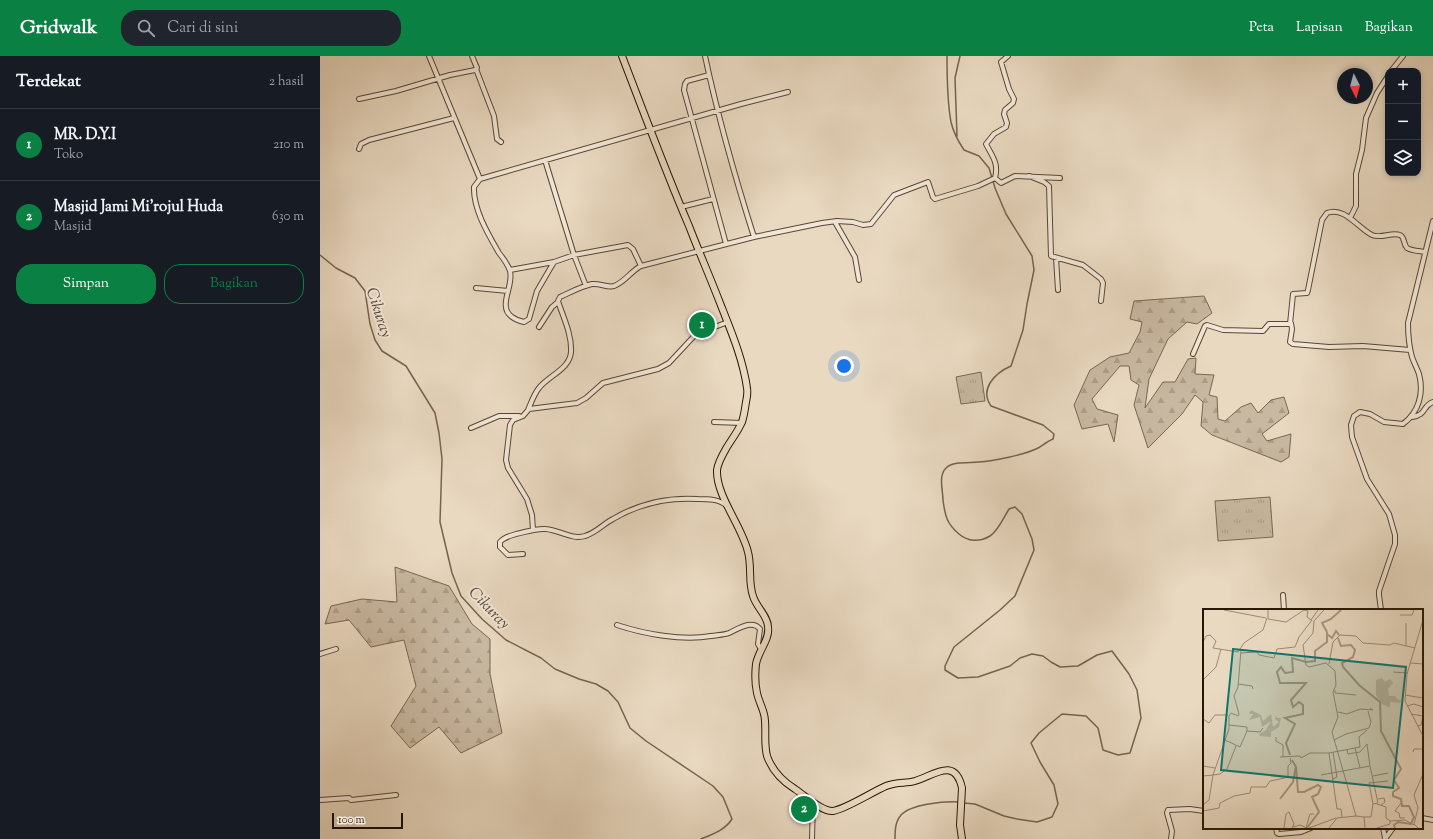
<!DOCTYPE html>
<html lang="id">
<meta charset="utf-8">
<style>
body{margin:0;font-family:"Sorts Mill Goudy",serif;background:#20242c;color:#f1f3f6}
.controls{position:absolute;right:12px;top:12px;display:grid;overflow:hidden;border-radius:8px;box-shadow:0 2px 6px #0003}
.controls button{width:36px;height:36px;display:grid;place-items:center;padding:0;border:0;border-bottom:1px solid #363941;background:#171b24;color:#f1f3f6;font:20px sans-serif}
.compass{position:absolute;left:1017px;top:12px;width:36px;height:36px;border-radius:50%;background:#171b24;box-shadow:0 2px 6px #0003;rotate:174deg}
.scale{position:absolute;left:12px;bottom:10px;width:71px;box-sizing:border-box;padding-left:4px;border:2px solid #281604;border-top:0;font-size:11px;line-height:14px;white-space:nowrap;color:#281604;-webkit-text-stroke:3px #f1e6d7;paint-order:stroke}
.you{position:absolute;left:524px;top:310px;width:14px;height:14px;margin:-10px;border:3px solid #fff;border-radius:50%;background:#1a73e8;box-shadow:0 0 0 6px #1a73e833}
.badge{display:grid;place-items:center;width:26px;height:26px;border-radius:50%;background:#0b8043;color:#fff;font-size:13px;font-weight:700}
.pin{position:absolute;translate:-50% -50%;border:2px solid #fff;box-shadow:0 1px 4px #0006}
.list{margin:0;padding:0;list-style:none}
h2{display:flex;justify-content:space-between;align-items:center;height:52px;margin:0;padding:0 16px;font-size:17px}
h2 small{font-size:13px;font-weight:400;color:#9ea1a6}
.list li{display:grid;grid-template-columns:26px 1fr auto;gap:12px;align-items:center;box-sizing:border-box;height:72px;padding:0 16px;border-top:1px solid #363941}
.list b{display:block;font-size:15px;white-space:nowrap}
.list p{margin:0;font-size:13px;white-space:nowrap;color:#9ea1a6}
.list em{font-size:13px;font-style:normal;color:#9ea1a6}
.actions{display:flex;gap:8px;padding:12px 16px}
.actions a{flex:1;padding:9px 0;border:1px solid #0b8043;border-radius:16px;text-align:center;font-size:14px;color:#0b8043}
.actions .main{background:#0b8043;color:#fff}
.icon{flex:none;width:22px;height:22px;fill:none;stroke:currentColor;stroke-width:2;stroke-linecap:round;stroke-linejoin:round}
.map{position:relative;flex:none;width:1113px;height:783px;overflow:hidden}
header{display:flex;align-items:center;gap:24px;box-sizing:border-box;height:56px;padding:0 20px;background:#0b8043;color:#fff}
header strong{font-size:19px}
nav{display:flex;gap:22px;margin-inline-start:auto;font-size:14px}
.search{width:280px;height:36px;background:#20242c;display:flex;align-items:center;gap:10px;box-sizing:border-box;padding:0 14px;border-radius:16px;color:#9ea1a6;font-size:15px}
main{display:flex}
aside{flex:1;background:#171b24}
.map>svg:first-child{display:block}
</style>
<header>
<strong>Gridwalk</strong>
<div class="search"><svg class="icon" aria-label="search" viewBox="0 0 24 24"><circle cx="10" cy="10" r="6"/><path d="M15 15l6 6"/></svg>Cari di sini</div>
<nav><a>Peta</a><a>Lapisan</a><a>Bagikan</a></nav>
</header>
<main>
<aside>
<h2>Terdekat<small>2 hasil</small></h2>
<ul class="list">
<li><span class="badge">1</span><div><b>MR. D.Y.I</b><p>Toko</p></div><em>210 m</em></li>
<li><span class="badge">2</span><div><b>Masjid Jami Mi'rojul Huda</b><p>Masjid</p></div><em>630 m</em></li>
</ul>
<div class="actions"><a class="main">Simpan</a><a>Bagikan</a></div>
</aside>
<div class="map">
<svg width="1113" height="783" viewBox="0 0 1113 783">
<defs>
<pattern id="grass-tufts" width="24" height="20" patternUnits="userSpaceOnUse"><rect width="24" height="20" fill="#c8b8a1"/><path d="M3 7l-1-3M5 7V3M7 7l1-3M15 17l-1-3M17 17v-4M19 17l1-3" fill="none" stroke="#ac9d89"/></pattern>
<pattern id="forest-firs" width="22" height="20" patternUnits="userSpaceOnUse"><rect width="22" height="20" fill="#c8b8a1"/><path d="M5 1l3.5 6h-7zM16 11l3.5 6h-7z" fill="#ac9d89"/></pattern>
</defs>
<rect width="100%" height="100%" fill="#e9d9c1"/>
<filter id="stains"><feTurbulence type="fractalNoise" baseFrequency=".005" numOctaves="4"/><feColorMatrix values="0 0 0 0 .2 0 0 0 0 .09 0 0 0 0 .02 0 0 0 .5 -.17"/></filter>
<radialGradient id="worn" r=".72"><stop offset=".6" stop-color="#630" stop-opacity="0"/><stop offset="1" stop-color="#630" stop-opacity=".3"/></radialGradient>
<!-- grass -->
<path fill="url(#grass-tufts)" stroke="#786752" d="M661,316L665,345L641,348L636,321Z
M950,441L953,481L898,485L895,445Z"/>
<!-- forest -->
<path fill="url(#forest-firs)" stroke="#786752" d="M884,240L892,257L877,268L867,266L848,283L829,323L825,352L843,326H855L868,303L876,302L875,318L894,319L889,339L897,341L898,363L905,365L921,351L931,347L938,357L951,344L964,341L969,357L942,378L947,385L971,378L969,401L961,406L892,379L881,370L883,346L875,339L862,358L828,392L814,349L819,329L811,324L809,310H800L772,343L777,353L798,359L794,386L788,368L762,373L754,349L770,314L790,301L809,297L820,276L822,266L810,263L814,245Z
M75,511L129,530L152,568L170,583V618L182,677L141,697L119,671L90,692L71,670L96,630L84,584L51,591L29,564L5,568L11,550L42,543L77,546Z"/>
<g fill="none" stroke-linecap="round" stroke-linejoin="round">
<!-- stream -->
<path stroke="#74634f" stroke-width="1.5" d="M627,0C627,21 627,45 631,66C633,75 638,85 644,94L659,100L669,112L675,132L686,158L712,200L714,214L707,248L703,274L691,310C675,317 659,333 671,350L723,369L734,378L733,383C728,385 723,389 718,392C704,399 674,405 658,406C650,407 633,405 626,412C618,420 623,434 623,444C625,460 627,468 639,478C648,486 660,486 670,480C678,475 684,461 689,453L695,451L702,458L712,483L714,494L695,540L680,554L634,591L625,610V614L638,622L658,621L690,610L700,602L712,598L723,600L731,606L740,611L758,610L777,599L792,595L809,618L817,634L821,662L810,697L798,699L783,694L778,672L766,660L742,658L719,677L711,687L720,706L734,729L738,748L732,761L717,766L697,763L684,760L655,748L644,747
M637,80L635,22L640,0
M0,199L16,212L35,222L45,235L50,268L55,284L62,295L86,310L115,357L119,377L122,403L120,466L132,517L141,540L162,563L186,584L221,602L235,613L259,623L276,628L288,635L298,646L310,672L326,685L393,730L403,741L412,763C405,774 393,778 381,783
M575,783C575,775 575,766 581,759C591,748 625,745 640,746"/>
<!-- minor casing -->
<g stroke="#584733" stroke-width="6">
<path id="minor" d="M109,0L160,123L421,48L468,36
M385,0C398,61 415,121 434,181
M156,13L174,60L177,83L181,86
M1071,15L1083,0
M389,19L367,25L365,28L364,34L406,188
M39,43L76,35L130,19L155,14L157,12L152,0
M39,93L41,88L49,84L134,62
M225,104L254,199L266,230
M709,120L724,126L729,130L731,200L763,209L781,223L783,227L781,245
M675,122C679,107 672,100 666,88L674,78L686,71L687,67L684,58L685,54L693,47L694,43L689,33L681,6L688,0
M675,122L681,127L695,120L740,122
M160,123L154,131C153,153 168,178 179,197C183,202 188,209 190,215C194,231 177,250 192,261C196,264 199,265 204,266L209,263L217,235L234,206L254,199L308,189L313,193L321,210
M361,151L393,143
M1030,162L1036,150V118L1042,94L1046,62L1057,37L1068,20
M515,166L535,201L539,224
M736,202L738,234
M190,214L234,206
M156,232L188,235
M971,267L972,273L970,286L973,288L1009,291L1043,290L1090,294
M219,271L232,251L238,246
M873,298L885,270L887,269L903,274L943,275L949,268H970L973,238L987,237L988,234L1002,164L1007,157C1024,150 1038,172 1052,179C1061,183 1071,176 1080,179C1085,181 1083,188 1087,192C1092,195 1100,195 1105,196
M208,354C211,347 214,338 219,332C228,320 250,313 251,296C252,278 243,261 238,245L240,241C251,236 262,230 272,228C280,227 287,232 294,230C305,226 311,215 321,210L434,181L502,167L517,165L533,166L543,169L551,168L574,139L608,126L613,141L615,143L658,130L675,122
M1092,361C1107,359 1102,350 1113,346
M394,366L422,367
M151,372L179,360H199
M213,474L212,459L207,443L188,412L186,404L190,369L193,364L203,360L209,353L257,347L266,342L283,327L338,313L349,307L376,278L408,266
M203,498L188,499L180,491V486C184,481 190,480 196,478C206,476 216,472 226,473C239,474 252,484 265,480C276,477 283,468 293,463C320,447 348,441 378,443C388,443 399,443 407,450
M963,539L964,554
M1061,554L1059,539V535L1075,488V479L1069,458L1047,423L1032,381L1031,369L1034,360L1040,356L1050,358L1064,366L1083,368C1099,356 1104,337 1099,318C1097,312 1094,307 1092,301C1089,290 1088,279 1088,267L1113,165
M297,569C324,578 362,585 391,580C397,579 404,579 409,577C418,573 432,563 440,573L438,588L441,593
M0,598L16,593
M0,744L29,742L31,744L76,739
M1102,762L1113,764
M956,772L957,777L959,778L981,776L991,772
M1063,772L1065,782
M492,783L493,746
M851,783L852,775L847,757L848,754L870,753L884,755
M1065,783L1073,772"/>
</g>
<!-- primary casing -->
<g stroke="#281604" stroke-width="8">
<path id="primary" d="M302,0C324,57 345,114 369,170C379,196 390,221 400,247C411,275 423,303 427,332C428,337 427,341 426,346C425,353 424,360 422,366C418,375 412,383 407,391C403,398 398,406 397,414C396,440 422,470 428,496C432,511 428,526 433,540C436,551 448,560 448,571C450,584 438,595 436,608C435,617 435,628 437,637C439,647 445,655 445,665C446,677 444,688 447,700C452,714 462,725 475,733C484,739 502,756 513,755C526,753 552,736 566,730C578,725 585,728 595,725C613,720 635,700 642,732L640,769L642,783"/>
</g>
<!-- minor -->
<use href="#minor" stroke="#f1e6d7" stroke-width="4"/>
<!-- primary -->
<use href="#primary" stroke="#e9d9c1" stroke-width="6"/>
</g>
<g text-anchor="middle" stroke-width="4" stroke-linejoin="round" paint-order="stroke">
<!-- water labels -->
<g font-size="16" font-style="italic" fill="#5b4a36" stroke="#f1e6d7">
<text transform="translate(60 256) rotate(72)" y="6">Cikuray</text>
<text transform="translate(170 551) rotate(46)" y="6">Cikuray</text>
</g>
</g>
<!-- overview -->
<g transform="translate(883 553)">
<rect width="220" height="220" fill="#e9d9c1"/>
<path d="M179,69L182,73L187,70L190,74L185,80L186,87H192L195,91H198L197,94L187,93V99L179,95L173,86V71ZM48,101L58,106L60,112L68,105L70,118L76,113L72,110L73,106L74,109H78L76,118L68,123V128L57,127L56,125L63,121L68,112L59,118L57,108L46,111L50,105H46Z" fill="#c8b8a1"/>
<path fill="none" stroke="#a79781" stroke-width="2" d="M124,23L119,14L128,10L138,1M124,25L129,29L133,22L136,26M135,29L138,37L148,36L152,41L150,48L139,54L140,58L156,76L177,93L178,122L198,160L191,171L196,179L190,183V187L198,190L199,197H206L211,208L208,215L195,213L191,216L192,219M87,146L83,134L92,115L82,109L100,105V96L96,93L90,98L88,91L103,74H77L74,63L78,58L82,64L90,63L89,49L103,53L112,52V42L124,33V23M89,151L93,158L95,183H101L115,176L118,178L115,185L109,188L116,203L104,219M77,190L90,173L93,157"/>
<path fill="none" stroke="#9c8b75" stroke-width="1" d="M21,1L63,9M65,1V10L83,13L101,1L105,2L104,8L108,11L115,1M121,1L111,12L110,24L100,36L103,56L106,58L123,54L132,62L133,76L130,83L135,108L129,123L153,207M197,6H209L211,1M220,11L204,65L202,92L220,127M203,14V37M0,33L3,27L7,26L13,32L10,39L35,43L41,34L60,21L64,9M38,44L54,43L56,46L71,49L74,40L92,38L96,28L109,11M208,54L220,55M126,55L130,33L137,26L153,27L160,34L187,36L191,34L212,39M190,63L205,64M0,71L13,58L18,40M35,75L49,77L50,80M132,81V84L153,86M202,86L220,89M204,97L211,95L220,98M135,103L144,105L157,100L170,101L167,99M208,105L220,107L218,116L215,117M0,110L6,114L12,106H25M26,116L44,118V122M73,128V132L80,136V148M22,131L37,138L44,122L57,123L60,119M131,131L143,125L166,119L168,113L165,102M33,137L24,160L17,165L10,166L26,120V107L28,104L35,107L36,105L31,87L35,78L38,41M152,139L157,159M144,141L145,145L157,143L164,135L167,157M210,143L211,140H220M126,144L134,200H138L139,208M77,148L97,147L98,149L107,144H126L157,138L156,128L164,121M0,157L12,159M118,166L167,157L175,194L170,195L168,208H161M0,167L10,166L6,191L0,196M170,167L185,164M130,170L134,168L130,143M175,190L181,189L182,193L178,196M198,194L192,202L196,204L197,209H202M170,195L166,174L185,172M0,202L16,199L17,194L31,187L47,184L48,178H63L67,172L82,169L85,167V157L88,154L87,149M187,212L202,211L211,216M90,218L97,216L104,219M81,219L83,205L86,203L91,215L89,219M103,219L107,205H111M106,219L133,209M126,219L134,209L153,207L161,208L162,219M174,219L187,215V212L183,209V198L174,195M215,219L211,215L215,199L211,186L220,165"/>
<path fill="#0f766e" fill-opacity="0.15" stroke="#0f766e" stroke-width="2" d="M30,40L203,58L190,179L18,161Z"/>
<rect width="220" height="220" fill="none" stroke="#281604" stroke-width="2"/>
</g>
<rect width="100%" height="100%" filter="url(#stains)"/>
<rect width="100%" height="100%" fill="url(#worn)"/>
</svg>
<div class="controls">
<button>+</button>
<button>−</button>
<button><svg class="icon" aria-label="layers" viewBox="0 0 24 24"><path d="M12 4l9 5-9 5-9-5zM3 14l9 5 9-5"/></svg></button>
</div>
<svg class="compass" viewBox="-18 -18 36 36"><path d="M0-13l5 13h-10z" fill="#e53935"/><path d="M0 13l5-13h-10z" fill="#9ea1a6"/></svg>
<div class="scale">100 m</div>
<div class="you"></div>
<div class="pin badge" style="left:382px;top:269px">1</div>
<div class="pin badge" style="left:484px;top:753px">2</div>
</div>
</main>
